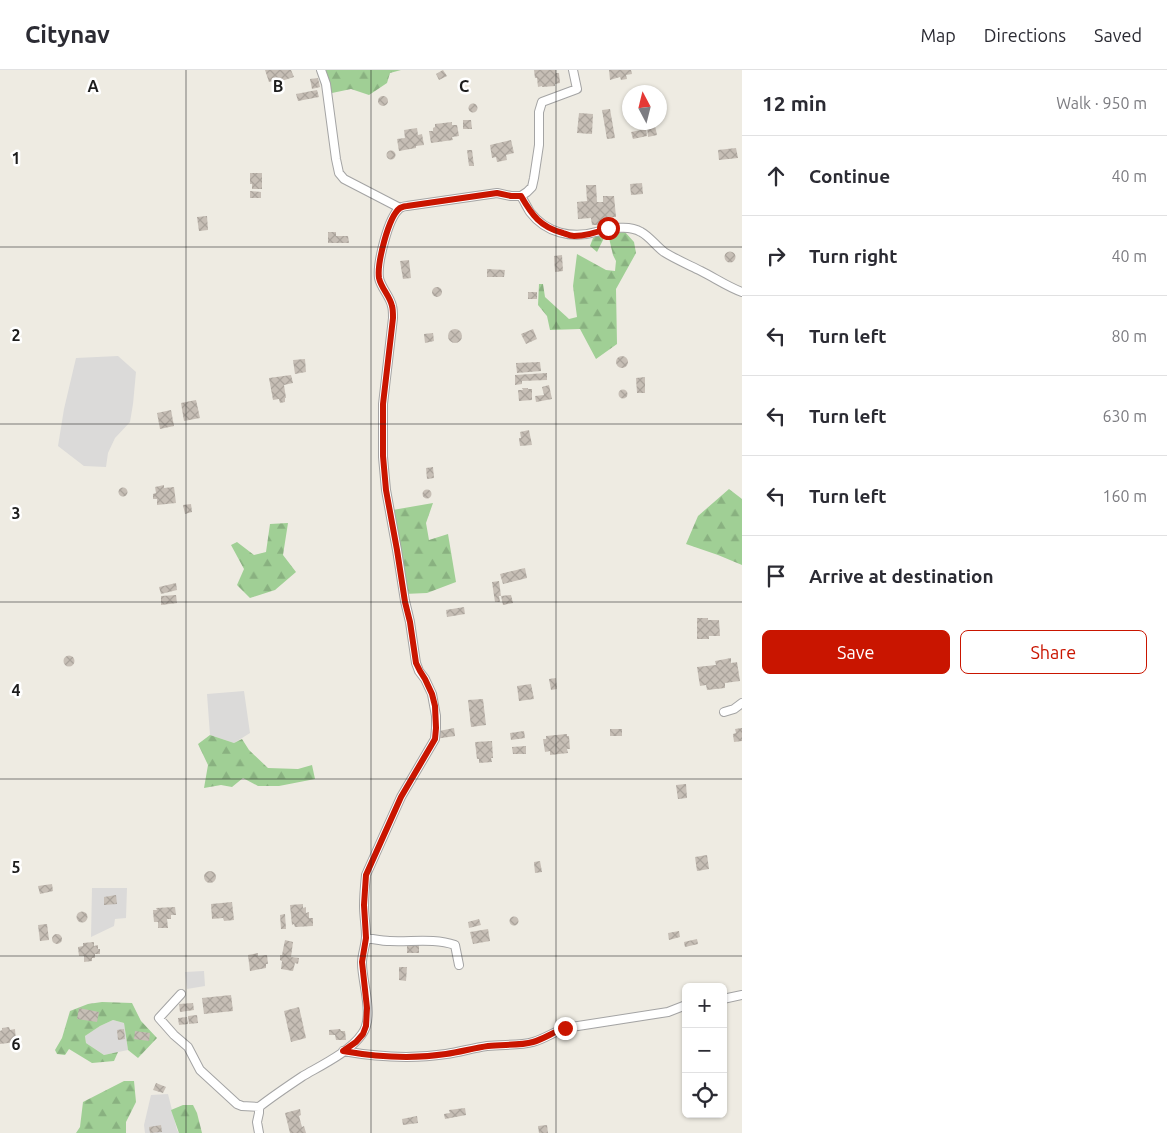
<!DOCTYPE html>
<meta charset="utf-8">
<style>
body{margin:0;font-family:Ubuntu,sans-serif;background:#f7f7f7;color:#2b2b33}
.controls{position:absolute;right:15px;bottom:15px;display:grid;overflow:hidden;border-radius:8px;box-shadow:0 1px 4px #0004}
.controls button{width:45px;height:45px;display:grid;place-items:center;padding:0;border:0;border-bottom:1px solid #e1e1e2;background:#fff;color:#2b2b33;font:25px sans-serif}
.compass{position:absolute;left:622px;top:15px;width:45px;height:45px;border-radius:50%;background:#fff;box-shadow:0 1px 4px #0004;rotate:353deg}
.stop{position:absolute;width:15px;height:15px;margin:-11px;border:4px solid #c91500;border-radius:50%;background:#fff}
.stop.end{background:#c91500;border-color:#fff;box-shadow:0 1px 5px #0008}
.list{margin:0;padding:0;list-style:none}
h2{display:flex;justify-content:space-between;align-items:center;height:65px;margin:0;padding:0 20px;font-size:21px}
h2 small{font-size:16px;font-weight:400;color:#7c7c81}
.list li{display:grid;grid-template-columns:32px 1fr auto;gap:15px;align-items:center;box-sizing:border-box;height:80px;padding:0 20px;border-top:1px solid #e1e1e2}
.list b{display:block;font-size:19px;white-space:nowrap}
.list em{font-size:16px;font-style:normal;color:#7c7c81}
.actions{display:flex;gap:10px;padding:15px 20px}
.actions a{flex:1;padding:11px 0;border:1px solid #c91500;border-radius:8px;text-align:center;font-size:18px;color:#c91500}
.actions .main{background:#c91500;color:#fff}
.icon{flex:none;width:28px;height:28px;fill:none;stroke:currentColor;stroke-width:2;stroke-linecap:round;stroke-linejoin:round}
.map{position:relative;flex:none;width:742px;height:1063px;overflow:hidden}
header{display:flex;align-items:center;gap:30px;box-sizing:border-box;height:70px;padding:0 25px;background:#fff;border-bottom:1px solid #e1e1e2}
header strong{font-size:24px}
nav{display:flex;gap:28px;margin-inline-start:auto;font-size:18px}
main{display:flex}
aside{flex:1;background:#fff}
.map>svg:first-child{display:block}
</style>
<header>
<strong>Citynav</strong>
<nav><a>Map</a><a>Directions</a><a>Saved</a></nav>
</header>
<main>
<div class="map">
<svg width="742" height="1063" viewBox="0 0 742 1063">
<defs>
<pattern id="forest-firs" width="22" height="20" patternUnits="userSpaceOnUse" patternTransform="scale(1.25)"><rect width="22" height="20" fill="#a0cf95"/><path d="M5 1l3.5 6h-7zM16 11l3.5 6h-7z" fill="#89b180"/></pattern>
<pattern id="building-cross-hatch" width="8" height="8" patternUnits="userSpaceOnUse" patternTransform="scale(1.25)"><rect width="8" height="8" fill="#c6beb5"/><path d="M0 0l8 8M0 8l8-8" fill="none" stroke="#aaa39b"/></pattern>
</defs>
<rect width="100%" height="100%" fill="#eeebe2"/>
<!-- residential -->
<path fill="#dbdad9" d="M118,286L136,302L133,334L130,352L115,368L108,383L106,397L84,396L58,376L64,339L76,288Z
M244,621L250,663L234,673L210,665L207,624Z
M92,818H127L126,848L115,849L114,856L91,867Z
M204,901L205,916L187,919L185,902Z
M113,950L124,953L128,980L104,985L86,973L85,966L100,956Z
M168,1024L177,1060L179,1063H145L144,1055L151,1025Z"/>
<!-- forest -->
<path fill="url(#forest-firs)" d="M322,0H401L390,3L387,13L369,25L351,19L332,23Z
M625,162L634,172L636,183L616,219L617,274L596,289L580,259L550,260L547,246L538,235L539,214H543L545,227L569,249L577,247L573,216L577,184L606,200L615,201L616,191L613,185L609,168H604L597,182L590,176L593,168L598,165Z
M729,419L742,429V495L718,485L686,474L698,446Z
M433,433L426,453L429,470L448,464L456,512L427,523L404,524L387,441Z
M288,453L283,485L296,502L275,520L250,528L237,515L244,499L231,475L237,472L254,485L266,482L270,454Z
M210,665L234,673L242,669L249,680L268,698L298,699L312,695L315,709L279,716H258L243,708L232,717L221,715L204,718L208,695L198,674Z
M102,932L132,933L141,951L157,968L138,988L128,980L124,953L113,950L100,956L85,966L86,973L104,985L118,982L114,991L92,993L69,979L65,985L57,984L55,980L62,968L70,941L88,934Z
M124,1011H134L136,1032L126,1052V1063H76L80,1057L83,1032Z
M183,1035H193L197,1043L202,1063H179L171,1040Z"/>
<!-- building -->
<path fill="url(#building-cross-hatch)" d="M265,0H291L294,7L278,12V10L269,12Z
M443,0L447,6L439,10L436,4Z
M534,0H556V3H559L560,13L555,14V16L542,17V16L538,17L537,8H535Z
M609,0H631L632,4L626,5L627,9L621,10L620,7L610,10Z
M318,8L320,17L312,19L310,9Z
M317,20L319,27L298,31L296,24Z
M378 31a5 5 0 1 1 10 0a5 5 0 1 1-10 0Z
M468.5 38a4.5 4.5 0 1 1 9 0a4.5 4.5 0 1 1-9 0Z
M610,39L615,68L607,69L602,40Z
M579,43L593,44L592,64L577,63Z
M463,50H471L472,59H463Z
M452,52V55H457L459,66L452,67L453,70L431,73L429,61H433V58L435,57V54Z
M655,56L657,65L648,67L647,57Z
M417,58L418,65L422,64L424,75L416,76V78L399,81L397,69L405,68L404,60Z
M646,59L647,66L633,69L631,62Z
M511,70L514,83L506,85L507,90L497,92L496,87L492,88L490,75Z
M736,78L738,88L719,90L718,80Z
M467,80H472L474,96H469Z
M386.5 85a4.5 4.5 0 1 1 9 0a4.5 4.5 0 1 1-9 0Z
M250,103H262V119H252V114H250Z
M642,113L643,124L631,125L630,114Z
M586,115H596L597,132H603V126H614L616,147H609V150H603V155H592L591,148L578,149L577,132L587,131Z
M250,121L261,122V128H250Z
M207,146L208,160L199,161L197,147Z
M328,162H336V166H348L349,173H328Z
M724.5 187a5.5 5.5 0 1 1 11 0a5.5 5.5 0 1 1-11 0Z
M562,185L563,201L555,202L554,186Z
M409,190L411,208L403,209L400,191Z
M487,199L505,200L504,207H487Z
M432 222a5 5 0 1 1 10 0a5 5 0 1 1-10 0Z
M528,222H537V229H528Z
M533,259L537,269L526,274L521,264Z
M448 266a7 7 0 1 1 14 0a7 7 0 1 1-14 0Z
M433,263L434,271L425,273L424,264Z
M616 292a6 6 0 1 1 12 0a6 6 0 1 1-12 0Z
M305,289L306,302L295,304L293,290Z
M540,292L541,301L517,303L516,293Z
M547,303V310L522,311V314L515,315V305Z
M291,305L293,313L284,315L286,328H285V332L280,333L279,329L273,330L269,308Z
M645,307V323H637L636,308Z
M549,315L552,329L536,332L535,326L544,325L542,317Z
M522,318H528V319H532V330L519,331L518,320H523Z
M618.5 324a4.5 4.5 0 1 1 9 0a4.5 4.5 0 1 1-9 0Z
M196,330L200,348L184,351L181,333Z
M171,340L174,356L160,359L157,343Z
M529,360L532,375L520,376L519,368H521L520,362Z
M433,397L434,408L427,409L426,398Z
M164,415V418L174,417L176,433L157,435V429H153V424L156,423L155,417Z
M118.5 422a4.5 4.5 0 1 1 9 0a4.5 4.5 0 1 1-9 0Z
M422.5 424a4.5 4.5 0 1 1 9 0a4.5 4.5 0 1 1-9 0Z
M191,434L192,442L185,444L183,435Z
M525,498L527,508L503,514L500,504Z
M499,511L501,526H499L500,532H495L492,512Z
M176,513L177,520L161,524L159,517Z
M176,525L177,533L161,535V526Z
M511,525L513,533L503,535L501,526Z
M464,537L465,544L447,547L446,540Z
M697,548H708V550H719L720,566H709V569H697Z
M63.5 591a5.5 5.5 0 1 1 11 0a5.5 5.5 0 1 1-11 0Z
M731,588V593L737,592L740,611L725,613V618L707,620L706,615L700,616L697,597L716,595L715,591Z
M556,608L557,619L551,620L549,609Z
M531,614L534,629L519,631L517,616Z
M483,629L486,655L471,657L468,630Z
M454,658L455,666L435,669L434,662Z
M742,658V671L734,672L733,664L736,663L735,659Z
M610,659H622V666H610Z
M524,661L525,668L511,670L510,663Z
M567,664V666H569L570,679H567L568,683L550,685V681L545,682L543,669H546V666Z
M492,671L493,688H491L492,692L479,693V689H477L475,672Z
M526,676V684H513L512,677Z
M686,714L687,728L678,729L676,715Z
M707,785L709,799L697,801L695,787Z
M540,791L542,802L535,803L534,792Z
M204 807a6 6 0 1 1 12 0a6 6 0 1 1-12 0Z
M52,814L53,821L40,824L38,816Z
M116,825L117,834L104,835V827Z
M232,832L234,850L224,851L223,848L212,849L211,834Z
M303,834V838L306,837V843L309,842V848H313V856L295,857L294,854L292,855L290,835Z
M175,837L176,845H171V849H167L168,858H158V852H154L153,840H157L156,838Z
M76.5 847a5.5 5.5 0 1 1 11 0a5.5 5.5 0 1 1-11 0Z
M285,844L286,859H281L280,845Z
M509.5 851a4.5 4.5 0 1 1 9 0a4.5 4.5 0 1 1-9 0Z
M479,849L481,855L469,858L468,852Z
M47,854L49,870L40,871L38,855Z
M488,859L490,871L473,874L470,862Z
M679,861L680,867L669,870L668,863Z
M52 869a5 5 0 1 1 10 0a5 5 0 1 1-10 0Z
M697,869L698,874L685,877L684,872Z
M285,870L293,872L291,887L299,888L298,894L295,893L293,901L281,899L282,891L280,890V885H282Z
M94,872V876L98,875V879H100V884H95V888H92V891L84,892V886H79L78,877L83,876V873Z
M419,875V883H407V876Z
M258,883V886L267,885L268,894H266V898L250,901L248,885Z
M399,897H407L406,911L399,910Z
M231,925L233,941L204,944L202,928Z
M193,933L194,940L180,942L179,934Z
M299,937L306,968L291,972L284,941Z
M79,938L99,942L97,952L77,949Z
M197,945L198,953L189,954L188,946Z
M187,947L188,954L179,955L178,948Z
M9,957L10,960L15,959L16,972L0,974V961L2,960V958Z
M124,959L125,969L118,970L117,960Z
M340,959L341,961H345L346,970H336L335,965H329V960Z
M135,961L150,963L149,971L134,969Z
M156,1013L166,1017L163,1023L153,1020Z
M465,1038L466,1045L445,1049L444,1044L450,1043L449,1040Z
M300,1039L301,1045L299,1046L302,1057L304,1056L306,1063H290L285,1043Z
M417,1046L418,1053L403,1055L402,1049Z
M161,1055L162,1062L150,1063L149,1057Z
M547,1055L548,1063H539L538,1056Z"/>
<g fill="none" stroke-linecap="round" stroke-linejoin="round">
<!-- minor casing -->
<g stroke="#a4a4a4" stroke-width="10">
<path id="minor" d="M321,0L326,14L336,89L339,103L344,109L400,138
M521,126C524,131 527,137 530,142C546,163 572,169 596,162C609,159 628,154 641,162C649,166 656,176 664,182C675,189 689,195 701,201C715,208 728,217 742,222
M724,642L734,639L742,633
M366,868C374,869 382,871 390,871C412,872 434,868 455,875L459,895
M181,924L159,948L174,965L188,977L200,1000L237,1034L242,1036L259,1037
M723,929L742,925
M343,981C377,987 413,989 446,984C460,982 473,978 487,976C502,974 519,976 533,972C544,969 554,962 565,958L668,942L686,935
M259,1063L257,1052L259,1043V1037C273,1026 288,1016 303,1006C320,996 351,981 362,964C375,947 362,913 362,893C362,884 366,875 366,866C366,856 364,846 364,836C364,825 365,815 366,805L401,727L435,669L436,658V646L432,624L425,609L419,601L416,593L410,552L405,531L397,480L386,420L383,387V334L393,248C393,244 393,239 392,236C390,226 381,218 379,208C377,194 388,147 400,138C402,137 405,136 407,136L497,123L511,126H521L527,122L532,117L534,108L539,75V42L542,32L577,19L573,0"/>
</g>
<!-- minor -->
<use href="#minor" stroke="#fff" stroke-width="8"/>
</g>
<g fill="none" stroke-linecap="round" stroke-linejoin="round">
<!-- route -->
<path stroke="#c91500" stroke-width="6" d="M565,958C553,962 544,969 533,972C519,976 502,974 488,976C474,978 460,982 446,984C413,989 377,987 343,981L356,972L363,964L366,956L367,938L362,892L366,868L364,835L366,805L401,727L435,669L436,658L435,636L432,624L425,609L420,601L416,593L410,552L405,532L397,480L386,420L383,386V334L393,248C393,244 393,239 392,236C390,226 381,218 379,208C377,194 388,147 400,138C402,137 405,136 407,136L497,123L511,126H521C532,145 540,157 563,163C566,164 571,166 574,166C585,166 598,162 608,158"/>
</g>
<!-- grid -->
<path fill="none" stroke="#1d1d1d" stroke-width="1" stroke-opacity="0.55" d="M186,0V1063M371,0V1063M556,0V1063M0,177H742M0,354H742M0,532H742M0,709H742M0,886H742"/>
<g font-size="16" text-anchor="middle" font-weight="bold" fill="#1d1d1d" stroke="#fff" stroke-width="5" stroke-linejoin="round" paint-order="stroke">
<text x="93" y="22">A</text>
<text x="278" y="22">B</text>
<text x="464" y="22">C</text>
<text x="16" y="94">1</text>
<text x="16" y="271">2</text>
<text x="16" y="449">3</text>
<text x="16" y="626">4</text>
<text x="16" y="803">5</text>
<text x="16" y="980">6</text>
</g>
</svg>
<div class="controls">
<button>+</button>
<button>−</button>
<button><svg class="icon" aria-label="locate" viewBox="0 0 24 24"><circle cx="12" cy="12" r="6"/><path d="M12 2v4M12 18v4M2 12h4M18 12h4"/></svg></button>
</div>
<svg class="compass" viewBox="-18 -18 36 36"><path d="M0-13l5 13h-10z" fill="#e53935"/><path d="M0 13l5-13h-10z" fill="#7c7c81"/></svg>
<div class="stop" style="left:608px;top:158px"></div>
<div class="stop end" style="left:565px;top:958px"></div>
</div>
<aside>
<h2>12 min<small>Walk · 950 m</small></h2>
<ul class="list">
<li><svg class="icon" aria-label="ahead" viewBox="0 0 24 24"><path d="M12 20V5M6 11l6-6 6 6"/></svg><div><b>Continue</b></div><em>40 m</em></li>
<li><svg class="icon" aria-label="right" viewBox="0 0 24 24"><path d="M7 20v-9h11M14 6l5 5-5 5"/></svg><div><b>Turn right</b></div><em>40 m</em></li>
<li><svg class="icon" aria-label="left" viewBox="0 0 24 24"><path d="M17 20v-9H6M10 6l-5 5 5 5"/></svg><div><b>Turn left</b></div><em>80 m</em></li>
<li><svg class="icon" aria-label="left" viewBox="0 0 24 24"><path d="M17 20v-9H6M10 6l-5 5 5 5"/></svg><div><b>Turn left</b></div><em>630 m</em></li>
<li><svg class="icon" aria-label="left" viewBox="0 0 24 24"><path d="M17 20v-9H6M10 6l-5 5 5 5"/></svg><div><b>Turn left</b></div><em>160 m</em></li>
<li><svg class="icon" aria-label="arrive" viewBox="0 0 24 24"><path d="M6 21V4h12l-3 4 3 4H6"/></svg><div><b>Arrive at destination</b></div></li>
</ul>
<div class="actions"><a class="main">Save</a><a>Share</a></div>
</aside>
</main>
